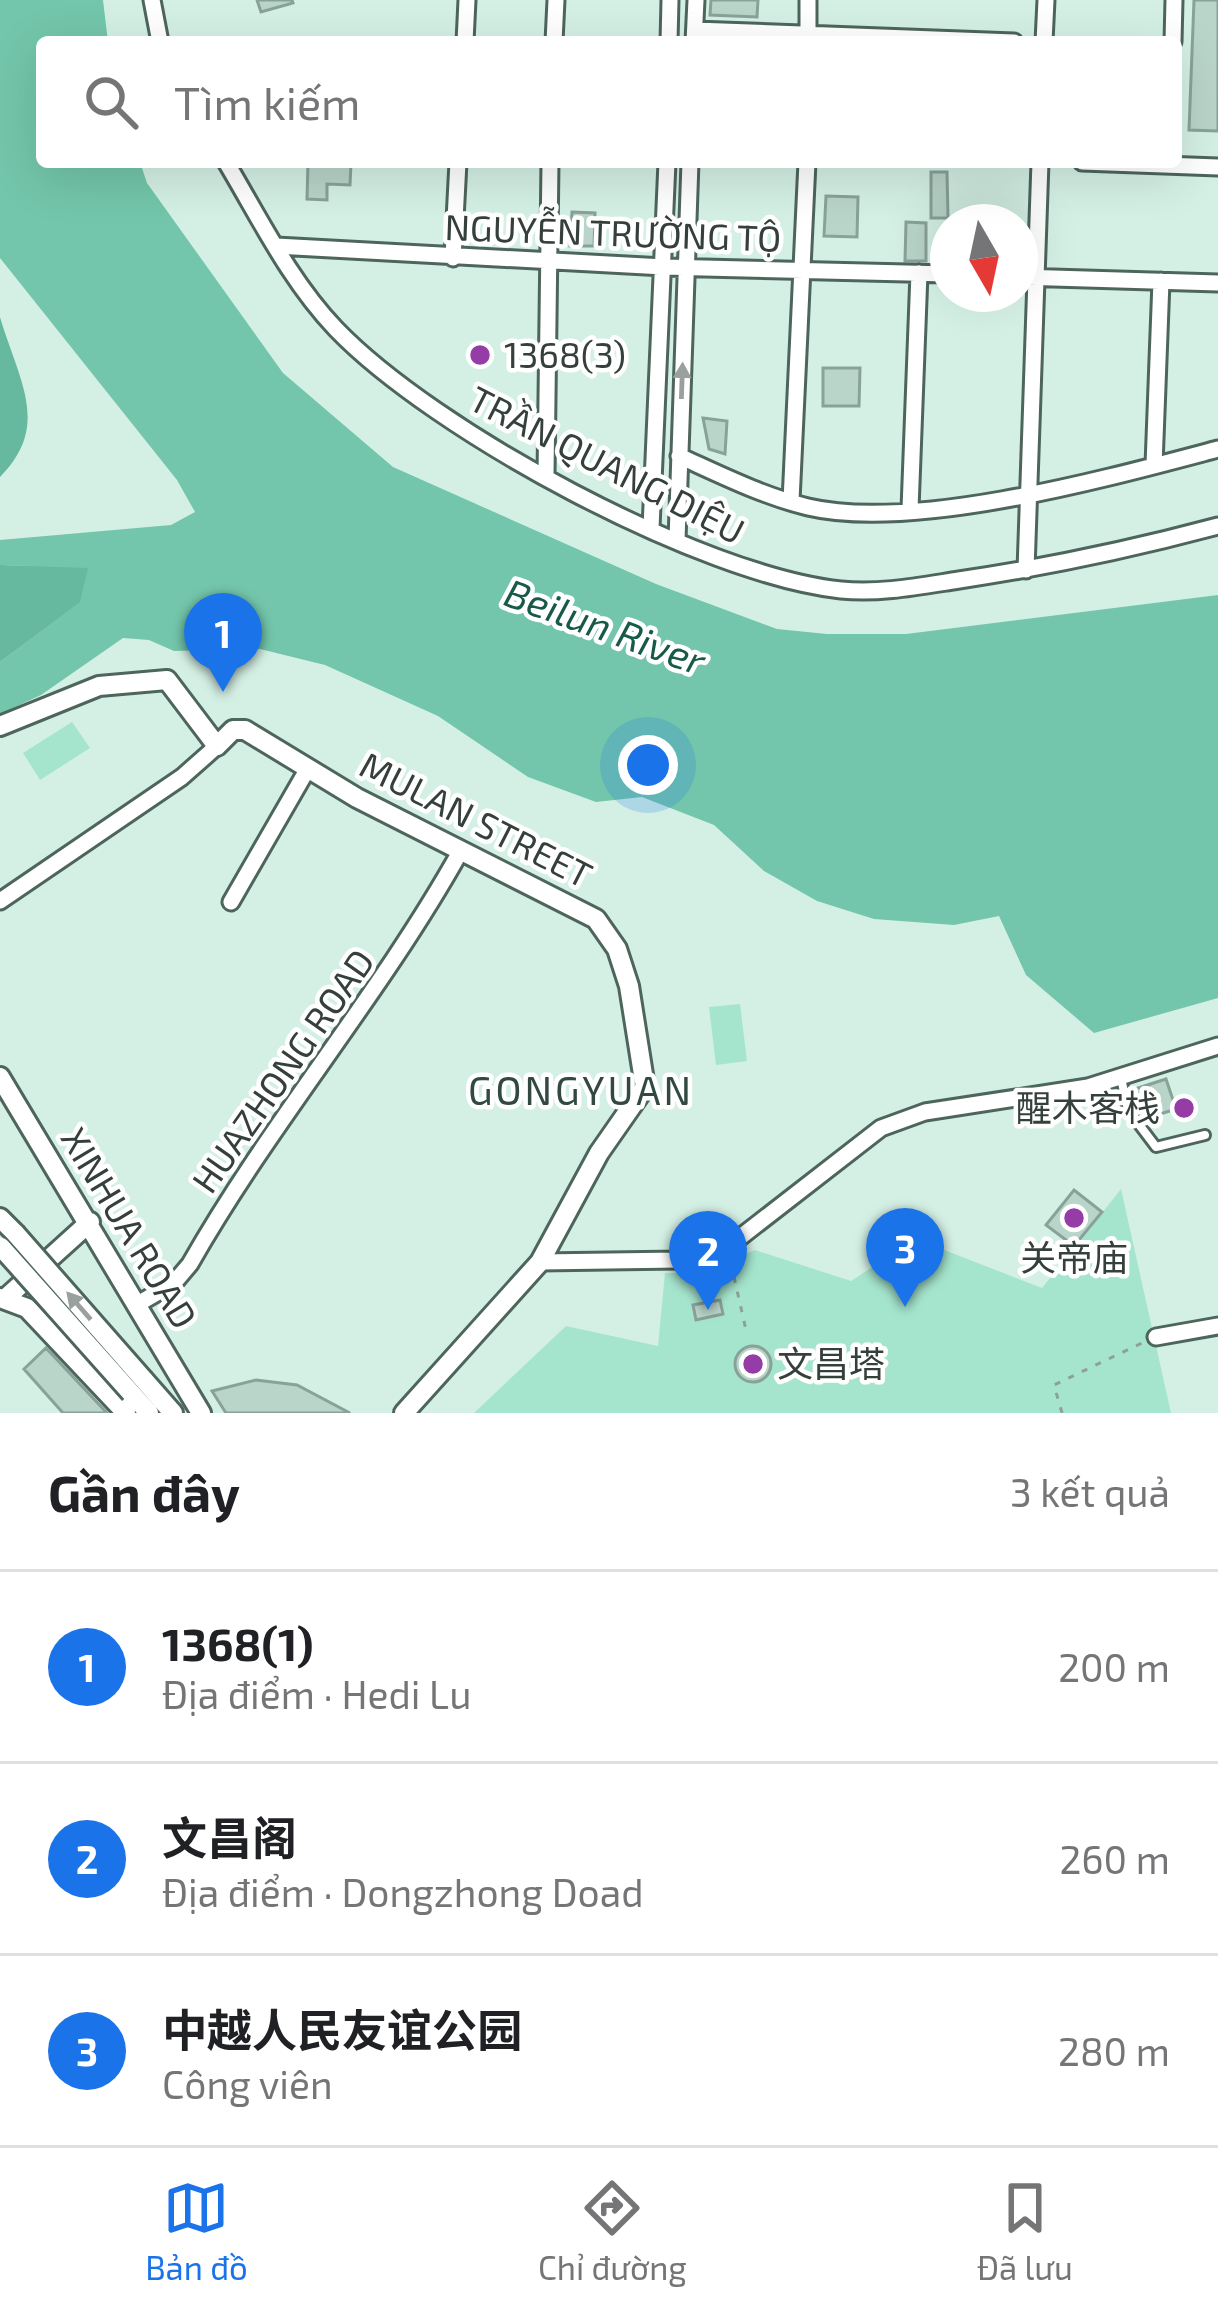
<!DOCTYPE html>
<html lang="vi">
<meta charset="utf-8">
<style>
body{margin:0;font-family:"Exo 2","Noto Sans SC",sans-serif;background:#f2f2f2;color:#202124}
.compass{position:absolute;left:930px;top:204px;width:108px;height:108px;border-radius:50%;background:#fff;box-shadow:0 12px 48px #0002;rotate:171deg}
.you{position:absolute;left:648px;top:765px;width:42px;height:42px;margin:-30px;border:9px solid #fff;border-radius:50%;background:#1a73e8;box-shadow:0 0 0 18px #1a73e833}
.badge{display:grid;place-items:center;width:78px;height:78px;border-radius:50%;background:#1a73e8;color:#fff;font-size:39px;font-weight:700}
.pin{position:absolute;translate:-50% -99px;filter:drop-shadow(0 3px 6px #0008)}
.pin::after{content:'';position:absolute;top:63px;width:42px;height:36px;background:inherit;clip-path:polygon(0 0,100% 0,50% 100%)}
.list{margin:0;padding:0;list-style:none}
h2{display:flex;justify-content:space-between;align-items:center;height:156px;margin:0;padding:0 48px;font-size:51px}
h2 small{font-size:39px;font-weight:400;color:#757577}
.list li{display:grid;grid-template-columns:78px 1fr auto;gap:36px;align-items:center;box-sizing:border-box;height:192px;padding:0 48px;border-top:3px solid #e0e0e0}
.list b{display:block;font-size:45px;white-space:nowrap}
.list p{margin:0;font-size:39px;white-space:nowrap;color:#757577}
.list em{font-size:39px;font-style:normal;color:#757577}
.icon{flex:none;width:66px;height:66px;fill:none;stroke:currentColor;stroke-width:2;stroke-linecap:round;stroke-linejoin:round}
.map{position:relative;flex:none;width:1218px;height:1413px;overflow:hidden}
.search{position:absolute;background:#fff;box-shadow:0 12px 48px #0002;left:36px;right:36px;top:36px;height:132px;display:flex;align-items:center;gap:30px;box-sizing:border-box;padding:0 42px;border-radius:12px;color:#757577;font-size:45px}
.sheet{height:732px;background:#fff}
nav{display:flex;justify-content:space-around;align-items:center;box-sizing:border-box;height:168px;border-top:3px solid #e0e0e0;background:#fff;font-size:33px;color:#757577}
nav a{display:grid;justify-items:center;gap:6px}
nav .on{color:#1a73e8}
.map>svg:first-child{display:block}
</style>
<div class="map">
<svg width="1218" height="1413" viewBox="0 0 1218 1413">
<rect width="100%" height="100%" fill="#d4f0e5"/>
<!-- green -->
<path fill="#a5e5ce" d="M72,722L90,748L40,780L23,753Z
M740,1004L747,1061L716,1065L709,1007Z
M1121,1189L1171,1413H474L566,1326L658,1346L665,1273H695L755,1250L851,1281L916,1239L1042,1288Z"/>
<!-- forest -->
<path fill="#66b99e" d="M0,317C18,379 52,425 0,477Z
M0,565L89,567L81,602L0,662Z"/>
<!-- water -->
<path fill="#73c6ab" d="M0,0H103L108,42H42V162H140L147,183L283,373L393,467L656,584L777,629L827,634H906L1218,595V998L1094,1033L1026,975L999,916L954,925L874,919L817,901L764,871L714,825L642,797L596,802L528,777L438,716L325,665L260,649L174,651L149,640L123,638L41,695L0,714V662L80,602L88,568L0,565V540L171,525L195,512L177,480L0,258Z"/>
<!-- building -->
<path fill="#b9d4c9" stroke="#89a299" stroke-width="3" d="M257,0H292L293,3L261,12Z
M711,0H758L757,17L710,15Z
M1194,0H1218V131L1189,130Z
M308,162L351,163L350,185L327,184V200L307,199Z
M931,172H947L948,218H931Z
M826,196L858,197L857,237L824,236Z
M572,212L595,213L594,246H570Z
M906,222L926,223V261H905Z
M823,368H860L859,406H823Z
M703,418L727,421L725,454L709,449Z
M1166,1079L1176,1109L1145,1119L1132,1090Z
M1074,1190L1102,1212L1074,1246L1046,1225Z
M720,1300L723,1314L696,1320L693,1305Z
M735 1364a18 18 0 1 1 36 0a18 18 0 1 1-36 0Z
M46,1348L107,1413H63L24,1369Z
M256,1380L297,1385L350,1413H226L212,1391Z"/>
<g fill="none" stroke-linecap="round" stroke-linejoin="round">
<!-- service casing -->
<g stroke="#4d655d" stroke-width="14">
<path id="service" d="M1121,1078L1128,1110L1156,1147L1205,1135"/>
</g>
<!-- minor casing -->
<g stroke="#4d655d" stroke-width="21">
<path id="minor" d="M152,0L160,42
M695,30L1014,42
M808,39V0
M465,42L467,0
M554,42L556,0
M669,42L670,0
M694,42L696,0
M1044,42L1046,0
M1173,42L1174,0
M226,162C260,219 290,281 336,329C434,431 700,575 841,590C880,594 920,586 959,580C1047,567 1132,549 1218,526
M1082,162L1218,167
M276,246L664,267L948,274
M453,258L458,162
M1020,277L1218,283
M679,456C721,475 763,496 808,507C914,532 1112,477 1218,449
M1154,465L1161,281
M546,476L550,162
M791,501L807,162
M910,509L919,273
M651,528L667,162
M677,540L690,162
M1026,570L1040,162
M0,901L182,777L217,746
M231,902L307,770
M540,1262L678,1260L710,1253L738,1239L881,1128L925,1112L1088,1087L1218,1046
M136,1305L174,1283L190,1264C272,1120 380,995 460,852
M1156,1337L1218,1326"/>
</g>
<!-- tertiary casing -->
<g stroke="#4d655d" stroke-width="24">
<path id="tertiary" d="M0,726L99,686L167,680L217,746L233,730H245L357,798L596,919L617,949L629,986L645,1087L599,1153L540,1262L404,1413
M0,1077L201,1413
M0,1218L15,1233
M7,1297L90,1222
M0,1298L27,1308L126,1413
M144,1380L173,1413
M131,1393L149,1413"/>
</g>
<!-- path -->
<path stroke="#8da199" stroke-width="3" stroke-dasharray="6 9" stroke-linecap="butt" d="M734,1277L746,1330
M1062,1413L1054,1385L1144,1342"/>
<!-- service -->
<use href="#service" stroke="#fff" stroke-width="8"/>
<!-- minor -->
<use href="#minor" stroke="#fff" stroke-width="15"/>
<!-- tertiary -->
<use href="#tertiary" stroke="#fff" stroke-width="18"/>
<!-- tertiary-bridge casing -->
<g stroke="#4d655d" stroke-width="24" stroke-linecap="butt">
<path id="tertiary-bridge" d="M15,1233L144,1380
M1,1247L131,1393"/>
</g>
<!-- tertiary-bridge -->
<use href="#tertiary-bridge" stroke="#fff" stroke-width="18"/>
</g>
<!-- one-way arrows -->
<defs><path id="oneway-solid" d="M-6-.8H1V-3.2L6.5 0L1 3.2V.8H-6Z" transform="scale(3)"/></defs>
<g fill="#9aa09e">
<use href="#oneway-solid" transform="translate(682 381) rotate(-88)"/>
<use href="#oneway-solid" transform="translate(79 1306) rotate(-131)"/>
</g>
<!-- markers -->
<g fill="#963ca7" stroke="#fff" stroke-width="4.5">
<circle cx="480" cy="355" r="12"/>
<circle cx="1184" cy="1108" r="12"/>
<circle cx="1074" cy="1218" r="12"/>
<circle cx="753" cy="1364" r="12"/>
</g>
<g text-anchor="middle" stroke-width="9" stroke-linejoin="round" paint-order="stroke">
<!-- street labels -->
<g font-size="36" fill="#35403c" stroke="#fff">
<text transform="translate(613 233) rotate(2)" y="13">NGUYỄN TRƯỜNG TỘ</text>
<text transform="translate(607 465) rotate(27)" y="13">TRẦN QUANG DIỆU</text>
<text transform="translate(476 820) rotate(27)" y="13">MULAN STREET</text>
<text transform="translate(283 1071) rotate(-55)" y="13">HUAZHONG ROAD</text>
<text transform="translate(129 1228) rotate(59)" y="13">XINHUA ROAD</text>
</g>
<!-- poi labels -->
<g font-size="36" fill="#35403c" stroke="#fff" text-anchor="start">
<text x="504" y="368">1368(3)</text>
<text x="1160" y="1121" text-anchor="end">醒木客栈</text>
<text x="1074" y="1271" text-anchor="middle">关帝庙</text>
<text x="777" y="1377">文昌塔</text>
</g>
<!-- water labels -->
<g font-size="39" font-style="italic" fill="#185a48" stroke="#fff">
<text transform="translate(605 627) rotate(20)" y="14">Beilun River</text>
</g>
<!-- neighbourhood labels -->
<g font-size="39" letter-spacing="3" fill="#314941" stroke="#fff">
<text x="581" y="1105">GONGYUAN</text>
</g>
</g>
</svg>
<svg class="compass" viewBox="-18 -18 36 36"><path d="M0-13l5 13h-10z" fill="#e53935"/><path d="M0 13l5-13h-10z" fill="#757577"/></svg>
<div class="you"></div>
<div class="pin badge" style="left:223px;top:692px">1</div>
<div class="pin badge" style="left:708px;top:1310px">2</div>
<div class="pin badge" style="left:905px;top:1307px">3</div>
<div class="search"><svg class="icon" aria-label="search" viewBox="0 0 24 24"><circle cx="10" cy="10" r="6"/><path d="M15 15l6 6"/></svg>Tìm kiếm</div>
</div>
<section class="sheet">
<h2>Gần đây<small>3 kết quả</small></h2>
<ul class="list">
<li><span class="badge">1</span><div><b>1368(1)</b><p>Địa điểm · Hedi Lu</p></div><em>200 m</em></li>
<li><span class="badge">2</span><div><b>文昌阁</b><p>Địa điểm · Dongzhong Doad</p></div><em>260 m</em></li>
<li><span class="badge">3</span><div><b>中越人民友谊公园</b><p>Công viên</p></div><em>280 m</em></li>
</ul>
</section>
<nav>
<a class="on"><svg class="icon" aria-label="map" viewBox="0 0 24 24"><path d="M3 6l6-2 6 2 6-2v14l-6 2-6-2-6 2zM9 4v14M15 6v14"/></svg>Bản đồ</a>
<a><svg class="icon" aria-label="directions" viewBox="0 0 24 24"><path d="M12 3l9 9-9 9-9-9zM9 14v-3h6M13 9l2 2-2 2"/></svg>Chỉ đường</a>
<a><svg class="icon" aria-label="saved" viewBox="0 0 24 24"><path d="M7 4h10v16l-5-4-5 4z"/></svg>Đã lưu</a>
</nav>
